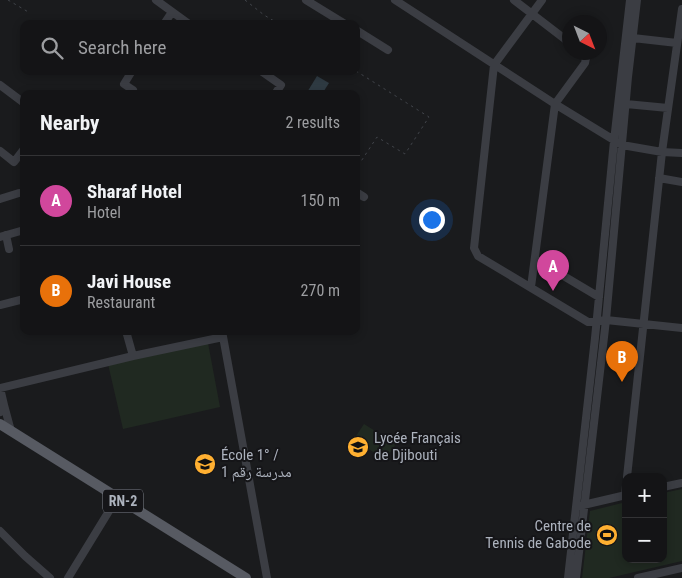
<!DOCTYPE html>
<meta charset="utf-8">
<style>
body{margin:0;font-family:"Roboto Condensed","Noto Naskh Arabic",sans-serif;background:#1d1d1f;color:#f1f3f6}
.controls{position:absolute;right:15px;bottom:15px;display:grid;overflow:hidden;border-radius:10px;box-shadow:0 2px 8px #0003}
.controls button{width:45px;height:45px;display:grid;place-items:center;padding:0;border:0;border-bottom:1px solid #333335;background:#141416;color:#f1f3f6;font:25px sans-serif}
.compass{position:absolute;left:562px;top:15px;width:45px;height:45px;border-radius:50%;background:#141416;box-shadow:0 2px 8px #0003;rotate:138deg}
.you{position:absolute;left:431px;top:219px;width:18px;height:18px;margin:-12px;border:4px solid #fff;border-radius:50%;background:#1a73e8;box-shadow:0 0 0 8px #1a73e833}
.badge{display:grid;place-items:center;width:32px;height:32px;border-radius:50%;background:#8c9099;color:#fff;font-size:16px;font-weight:700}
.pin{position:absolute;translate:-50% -41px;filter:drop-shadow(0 1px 2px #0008)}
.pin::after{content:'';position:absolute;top:26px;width:18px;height:15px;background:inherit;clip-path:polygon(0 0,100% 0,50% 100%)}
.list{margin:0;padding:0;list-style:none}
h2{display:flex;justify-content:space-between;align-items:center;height:65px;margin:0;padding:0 20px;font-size:21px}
h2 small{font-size:16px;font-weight:400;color:#9d9ea1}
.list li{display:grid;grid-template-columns:32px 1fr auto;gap:15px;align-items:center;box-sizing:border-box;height:90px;padding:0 20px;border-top:1px solid #333335}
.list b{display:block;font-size:19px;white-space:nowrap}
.list p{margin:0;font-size:16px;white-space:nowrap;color:#9d9ea1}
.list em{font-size:16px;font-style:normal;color:#9d9ea1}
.icon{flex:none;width:28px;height:28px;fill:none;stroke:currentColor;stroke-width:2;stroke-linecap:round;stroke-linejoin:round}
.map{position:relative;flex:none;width:682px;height:578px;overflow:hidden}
.search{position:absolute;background:#141416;box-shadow:0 2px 8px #0003;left:20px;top:20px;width:340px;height:55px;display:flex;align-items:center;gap:12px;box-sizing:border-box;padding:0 18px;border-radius:10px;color:#9d9ea1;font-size:19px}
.panel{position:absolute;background:#141416;box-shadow:0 2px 8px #0003;left:20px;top:90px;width:340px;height:245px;border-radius:10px}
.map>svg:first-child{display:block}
</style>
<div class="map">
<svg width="682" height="578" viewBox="0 0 682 578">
<rect width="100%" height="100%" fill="#1a1b1d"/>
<!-- green -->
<path fill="#202921" d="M208,343L220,407L123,429L108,364Z
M364,424L396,444L385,460L354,439Z
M682,489V561L609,578H582L590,511L626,502V559H663V493Z"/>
<!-- water -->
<path fill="#2f3b43" d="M317,76L329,83L322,94H306Z"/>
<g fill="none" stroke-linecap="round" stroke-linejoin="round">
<!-- path -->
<path stroke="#41444a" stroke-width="1" stroke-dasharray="2.5 4" stroke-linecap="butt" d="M8,0L30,13
M245,0L264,15L279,24
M356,71L429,117L405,154L377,137L356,169"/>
<!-- minor -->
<path stroke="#3b3d43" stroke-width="8" d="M156,0L189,24
M306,0L345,24
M395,0L555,104L622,145L662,152L682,153
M514,0L570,43
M542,0L494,65L474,248L478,256L588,322H592L606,320L682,328
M164,24L172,12
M356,30L388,50
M633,38L677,43
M261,71L281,85L275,94
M0,85L24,103
M130,94L133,90L124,84L132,71
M626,104L668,108
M0,151L14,162L24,149
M659,178L682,182
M356,192L364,197
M0,199L19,193
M6,235L9,249
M0,237L24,230
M535,259L599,297
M531,287L555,104L585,63L586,58L582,52
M0,305L24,299
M126,331L133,356
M222,331L267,578
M4,405L11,431
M0,412L4,405L0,388L133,356L223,337
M627,477L662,152L682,9
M663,487L682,483
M625,496L626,485
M579,506L626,495
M0,531L25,556L50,578
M68,578L117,498
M568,578L595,338L614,141L630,0
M576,578L606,320L628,77L637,0
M638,578L682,568"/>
<!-- major -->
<path stroke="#575a62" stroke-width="10" d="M0,424L246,578"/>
</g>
<!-- icons -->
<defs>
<g id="school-disc" transform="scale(1.125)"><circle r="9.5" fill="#ffb031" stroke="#151518"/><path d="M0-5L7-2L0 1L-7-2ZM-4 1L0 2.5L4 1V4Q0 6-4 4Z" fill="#111"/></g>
<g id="stadium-disc" transform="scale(1.125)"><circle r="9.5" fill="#ffb031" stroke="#151518"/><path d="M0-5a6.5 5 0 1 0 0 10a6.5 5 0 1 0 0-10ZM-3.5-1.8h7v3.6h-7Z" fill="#111"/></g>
</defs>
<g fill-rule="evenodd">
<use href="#school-disc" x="358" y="447"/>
<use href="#school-disc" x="205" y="464"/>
<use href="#stadium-disc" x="607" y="535"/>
</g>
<g text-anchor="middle" stroke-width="4" stroke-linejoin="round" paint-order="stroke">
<!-- shield labels -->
<rect fill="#151518" stroke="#7f838c" stroke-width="1" x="103" y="489.5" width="40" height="23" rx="4"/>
<g font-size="14" font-weight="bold" fill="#acb2bd">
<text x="123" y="506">RN-2</text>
</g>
<!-- poi labels -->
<g font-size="15" fill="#acb2bd" stroke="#151518" text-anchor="start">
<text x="374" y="443">Lycée Français<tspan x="374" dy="17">de Djibouti</tspan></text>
<text x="221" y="460">École 1° /<tspan x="221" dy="17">مدرسة رقم 1</tspan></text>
<text x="591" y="531" text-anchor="end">Centre de<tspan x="591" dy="17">Tennis de Gabode</tspan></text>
</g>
</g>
</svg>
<div class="controls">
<button>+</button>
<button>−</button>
</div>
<svg class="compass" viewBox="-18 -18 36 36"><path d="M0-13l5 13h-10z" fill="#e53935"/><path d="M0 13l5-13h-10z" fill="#9d9ea1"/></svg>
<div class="you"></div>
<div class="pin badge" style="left:553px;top:291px;background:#d1479c">A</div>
<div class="pin badge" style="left:622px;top:382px;background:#e8710a">B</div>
<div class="search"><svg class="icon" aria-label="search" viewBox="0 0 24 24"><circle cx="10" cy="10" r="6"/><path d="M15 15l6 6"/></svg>Search here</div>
<section class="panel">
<h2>Nearby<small>2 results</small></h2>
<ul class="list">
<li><span class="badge" style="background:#d1479c">A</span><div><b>Sharaf Hotel</b><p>Hotel</p></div><em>150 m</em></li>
<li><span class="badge" style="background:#e8710a">B</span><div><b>Javi House</b><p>Restaurant</p></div><em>270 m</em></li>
</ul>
</section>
</div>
